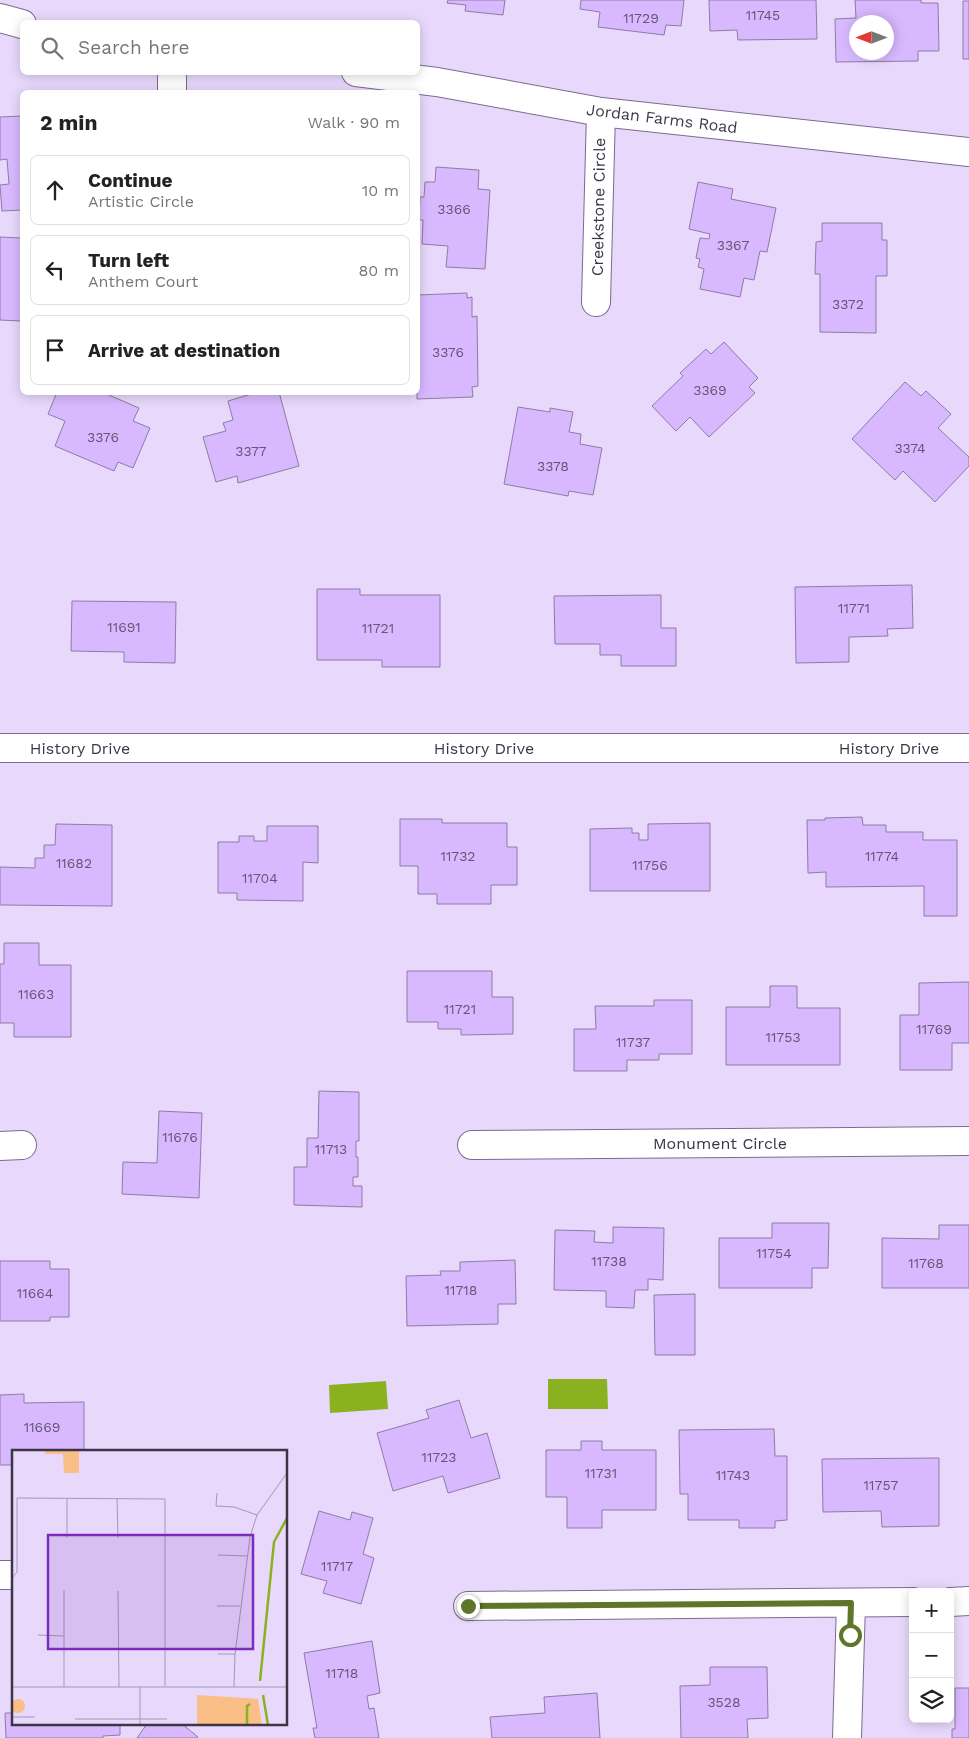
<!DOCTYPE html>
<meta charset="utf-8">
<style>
body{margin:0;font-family:"Work Sans",sans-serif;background:#f6f6f6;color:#222}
.controls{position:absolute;right:15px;bottom:15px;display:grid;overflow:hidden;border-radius:8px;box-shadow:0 2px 12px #0003}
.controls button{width:45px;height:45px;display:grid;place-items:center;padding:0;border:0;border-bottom:1px solid #e0e0e0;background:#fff;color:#222;font:25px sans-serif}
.compass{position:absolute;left:849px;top:15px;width:45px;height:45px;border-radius:50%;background:#fff;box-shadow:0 2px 12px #0003;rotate:270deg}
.stop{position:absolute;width:15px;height:15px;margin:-11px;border:4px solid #5d7628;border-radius:50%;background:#fff}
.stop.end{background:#5d7628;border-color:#fff;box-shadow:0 1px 5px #0008}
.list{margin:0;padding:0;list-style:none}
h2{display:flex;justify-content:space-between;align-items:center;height:65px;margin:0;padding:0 20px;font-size:21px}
h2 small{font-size:16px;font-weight:400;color:#767676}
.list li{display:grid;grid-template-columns:32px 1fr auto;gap:15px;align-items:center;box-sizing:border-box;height:70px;margin:0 10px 10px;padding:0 10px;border:1px solid #e0e0e0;border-radius:8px}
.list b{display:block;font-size:19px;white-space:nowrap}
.list p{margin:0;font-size:16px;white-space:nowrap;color:#767676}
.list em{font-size:16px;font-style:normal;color:#767676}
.icon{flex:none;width:28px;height:28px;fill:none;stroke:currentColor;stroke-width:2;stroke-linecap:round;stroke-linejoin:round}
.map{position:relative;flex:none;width:969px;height:1738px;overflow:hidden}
.search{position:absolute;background:#fff;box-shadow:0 2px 12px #0003;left:20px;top:20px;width:400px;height:55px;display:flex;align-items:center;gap:12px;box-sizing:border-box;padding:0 18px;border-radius:8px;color:#767676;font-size:19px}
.panel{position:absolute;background:#fff;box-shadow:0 2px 12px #0003;left:20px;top:90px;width:400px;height:305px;border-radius:8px}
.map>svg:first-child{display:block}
</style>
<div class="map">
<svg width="969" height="1738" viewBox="0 0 969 1738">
<rect width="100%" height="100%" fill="#e8d9fc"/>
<!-- water -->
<path fill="#8ab220" d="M548,1379H607L608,1409H548Z
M386,1381L388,1409L330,1413L329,1385Z"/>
<!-- building -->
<path fill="#d8b9ff" stroke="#8d7ca2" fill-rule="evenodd" d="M448,0H505L503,15L465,11L466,5L447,3Z
M581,0H684L681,26L666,25L664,35L598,27L600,12L580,9Z
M709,0H816L817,39L738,40L737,30L710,31Z
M855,0H921V3H938L939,51H918V61L836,62L835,19L856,18ZM856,22H886V52H856Z
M963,1H969V59H963Z
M22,116V210L2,211L0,185L9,184L7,159L0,160V117Z
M436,167L479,170L478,189L490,190L485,269L446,267L448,246L422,244L423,220H419L420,197H424L425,182H435Z
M698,182L733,189L731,199L776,208L767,252L760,251L754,280L744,278L740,297L700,289L704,269L698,267L700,259L696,258L700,238L709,239L710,234L689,229Z
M822,223H882V240H887V276H876V333L820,332V274H815L816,242L822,241Z
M0,237L22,238V321L0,320Z
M467,293V298L472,297V317L477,316L478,386L472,387L473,397L417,399L418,295Z
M724,342L758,378L749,387L755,393L709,437L690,417L676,431L652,406L683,376L680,373L706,349L711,354Z
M905,382L921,396L926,391L951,414L938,428L969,457V466L935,502L903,471L895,480L852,439Z
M57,392H102L139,408L133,421L150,428L133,468L118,462L114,471L55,446L65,421L48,414Z
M258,392H279L299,466L238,483L237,476L216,482L203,437L226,431L223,423L233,420L228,401Z
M518,407L550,412V408L573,412L569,432L581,434L580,444L602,448L593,495L569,491L568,496L504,484Z
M912,585L913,628L887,629L888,636L849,637V662L796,663L795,587Z
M317,589H360V595H440V667H382V660H317Z
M661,595V628H676V666H621V655H600V644H555L554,596Z
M72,601L176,602L175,663L124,662V652L71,651Z
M862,817L863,825H886V832H923V840H957V916H924V886L826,887V872L808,873L807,820H825V818Z
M400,819H442V823H507V847H517V885H491V904H437V894H418V866H400Z
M710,823V891H590V829L632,828V833H639V840H648V824Z
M56,824L112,825V906L0,905V867L35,868V858H44V845H55Z
M267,826H318V863L303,862V901L237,900V893H218V842H239V836H254V841H267Z
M4,943H39V965H71V1037H14V1023H0V964H4Z
M407,971H492V997H513V1034L461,1035V1029H438V1022H407Z
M969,982V1043H952V1070H900V1015H919V983Z
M770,986H797V1008H840V1065H726V1007H770Z
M654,1000H692V1054H659V1060H627V1071H574V1029H596L595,1006H654Z
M319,1091L359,1092V1141H356V1157H358V1177H353V1186H362V1207L294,1205V1167H307V1138H318Z
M159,1111L202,1113L199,1198L122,1194L123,1162L157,1163Z
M772,1223H829L828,1268H812V1288H719V1238H772Z
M939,1225H969V1288H882V1238L939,1239Z
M613,1227L664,1228L663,1280L648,1279V1290H635L634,1308L606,1307V1291L554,1290L555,1230L595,1231L594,1242L613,1243Z
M515,1260L516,1304H498V1324L407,1326L406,1276L441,1275L440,1271H460V1262Z
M0,1261H50V1269H69V1317H50V1321H0Z
M695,1294V1355H655L654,1295Z
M24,1394V1403L84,1402V1452H14V1465H0V1395Z
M459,1400L471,1438L487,1433L500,1478L448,1493L443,1476L393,1491L377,1433L429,1418L426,1410Z
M774,1429L775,1456H787V1520L775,1521V1528H739V1520H688V1494H680L679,1430Z
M581,1441H602V1450H656V1510H602V1528H567V1497H546V1450H581Z
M939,1458V1526L882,1527L881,1511L823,1512L822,1459Z
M319,1511L350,1520L352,1512L373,1518L363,1554L374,1558L361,1604L323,1593L327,1581L301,1574Z
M372,1641L380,1693L367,1696L369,1709L374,1708L379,1738H315L313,1728H317L304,1653Z
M710,1667H767L768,1718L747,1719L748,1738H681L680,1686L710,1685Z
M955,1688H969V1738H952V1729H955Z
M597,1693L600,1738H492L490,1717L545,1713L544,1697Z
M5,1713H14V1724H120V1735L103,1736V1738H6Z
M147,1724H182L198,1737L196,1738H137Z"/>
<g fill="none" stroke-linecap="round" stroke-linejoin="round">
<!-- minor casing -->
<g stroke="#7c6b91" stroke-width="30">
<path id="minor" d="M0,18L22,24
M356,72L437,82L601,112L969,152
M172,92V72
M596,302L601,112
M0,748H969
M472,1145L969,1141
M0,1146L22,1145
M0,1575H14
M950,1602L969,1601
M468,1606L913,1602
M847,1738L851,1603"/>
</g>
<!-- minor -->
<use href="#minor" stroke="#fff" stroke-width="28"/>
</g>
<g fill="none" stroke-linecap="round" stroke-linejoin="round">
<!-- route -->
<path stroke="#5d7628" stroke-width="6" d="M468,1606L851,1603L850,1635"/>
</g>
<g text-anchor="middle" stroke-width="4.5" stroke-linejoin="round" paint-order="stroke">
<!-- number labels -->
<g font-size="14" fill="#645674">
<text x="763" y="20">11745</text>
<text x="641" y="23">11729</text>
<text x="454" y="214">3366</text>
<text x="733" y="250">3367</text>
<text x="848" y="309">3372</text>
<text x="448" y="357">3376</text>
<text x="710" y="395">3369</text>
<text x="103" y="442">3376</text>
<text x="910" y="453">3374</text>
<text x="251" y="456">3377</text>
<text x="553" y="471">3378</text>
<text x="854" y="613">11771</text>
<text x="124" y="632">11691</text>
<text x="378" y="633">11721</text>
<text x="458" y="861">11732</text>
<text x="882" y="861">11774</text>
<text x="74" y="868">11682</text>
<text x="650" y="870">11756</text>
<text x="260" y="883">11704</text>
<text x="36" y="999">11663</text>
<text x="460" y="1014">11721</text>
<text x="934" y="1034">11769</text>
<text x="783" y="1042">11753</text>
<text x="633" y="1047">11737</text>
<text x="180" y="1142">11676</text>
<text x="331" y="1154">11713</text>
<text x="774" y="1258">11754</text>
<text x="609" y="1266">11738</text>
<text x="926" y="1268">11768</text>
<text x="461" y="1295">11718</text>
<text x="35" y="1298">11664</text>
<text x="42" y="1432">11669</text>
<text x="439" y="1462">11723</text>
<text x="601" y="1478">11731</text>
<text x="733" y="1480">11743</text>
<text x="881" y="1490">11757</text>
<text x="337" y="1571">11717</text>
<text x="342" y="1678">11718</text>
<text x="724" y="1707">3528</text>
</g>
<!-- street labels -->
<g font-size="16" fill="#3d3546" stroke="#fff">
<text transform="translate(662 118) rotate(7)" y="6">Jordan Farms Road</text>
<text transform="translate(598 207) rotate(-89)" y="6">Creekstone Circle</text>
<text x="80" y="754">History Drive</text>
<text x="484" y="754">History Drive</text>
<text x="889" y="754">History Drive</text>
<text x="720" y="1149">Monument Circle</text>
</g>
</g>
<!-- overview -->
<g transform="translate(12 1450)">
<rect width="275" height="275" fill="#e8d9fc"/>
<path d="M33,0H67V23H52L51,4H33ZM185,245L246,249L250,275H185ZM-1 256a7 7 0 1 1 14 0a7 7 0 1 1-14 0Z" fill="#f9bf87"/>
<path fill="none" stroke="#8ab220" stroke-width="2.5" d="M248,231L262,92L275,68M251,245L256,275M235,275V256L238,254"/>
<path fill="none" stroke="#a497b3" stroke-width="1" d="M205,43L204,56L222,57L245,65M55,49V88M105,49L106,88M206,105L235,106M0,128L5,122V48L153,49V236M52,140V237M106,141L107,237M205,156H228M26,185L52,186M206,204H223M0,237H275M128,237V275M222,237L223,204L238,87L245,65L275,23M63,269H155M0,275V267H23"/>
<path fill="#7b2cbf" fill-opacity="0.15" stroke="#7b2cbf" stroke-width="2.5" d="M36,85H241V199H36Z"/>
<rect width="275" height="275" fill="none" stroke="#3d3546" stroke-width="2.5"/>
</g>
</svg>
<div class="controls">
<button>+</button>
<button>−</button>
<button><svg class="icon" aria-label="layers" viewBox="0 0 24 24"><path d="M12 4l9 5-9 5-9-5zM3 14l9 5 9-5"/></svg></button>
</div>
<svg class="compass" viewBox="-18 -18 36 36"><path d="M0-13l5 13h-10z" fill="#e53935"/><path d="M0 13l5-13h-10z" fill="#767676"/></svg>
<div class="stop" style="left:850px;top:1635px"></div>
<div class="stop end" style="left:468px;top:1606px"></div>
<div class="search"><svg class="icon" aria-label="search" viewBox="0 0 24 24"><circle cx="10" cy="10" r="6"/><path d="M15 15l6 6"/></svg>Search here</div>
<section class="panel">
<h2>2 min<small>Walk · 90 m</small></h2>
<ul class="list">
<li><svg class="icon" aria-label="ahead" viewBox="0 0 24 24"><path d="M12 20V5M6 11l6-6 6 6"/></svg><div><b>Continue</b><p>Artistic Circle</p></div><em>10 m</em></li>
<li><svg class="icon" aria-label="left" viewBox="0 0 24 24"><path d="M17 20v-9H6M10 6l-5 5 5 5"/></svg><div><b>Turn left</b><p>Anthem Court</p></div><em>80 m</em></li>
<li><svg class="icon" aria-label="arrive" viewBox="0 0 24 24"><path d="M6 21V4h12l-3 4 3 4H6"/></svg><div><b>Arrive at destination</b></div></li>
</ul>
</section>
</div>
